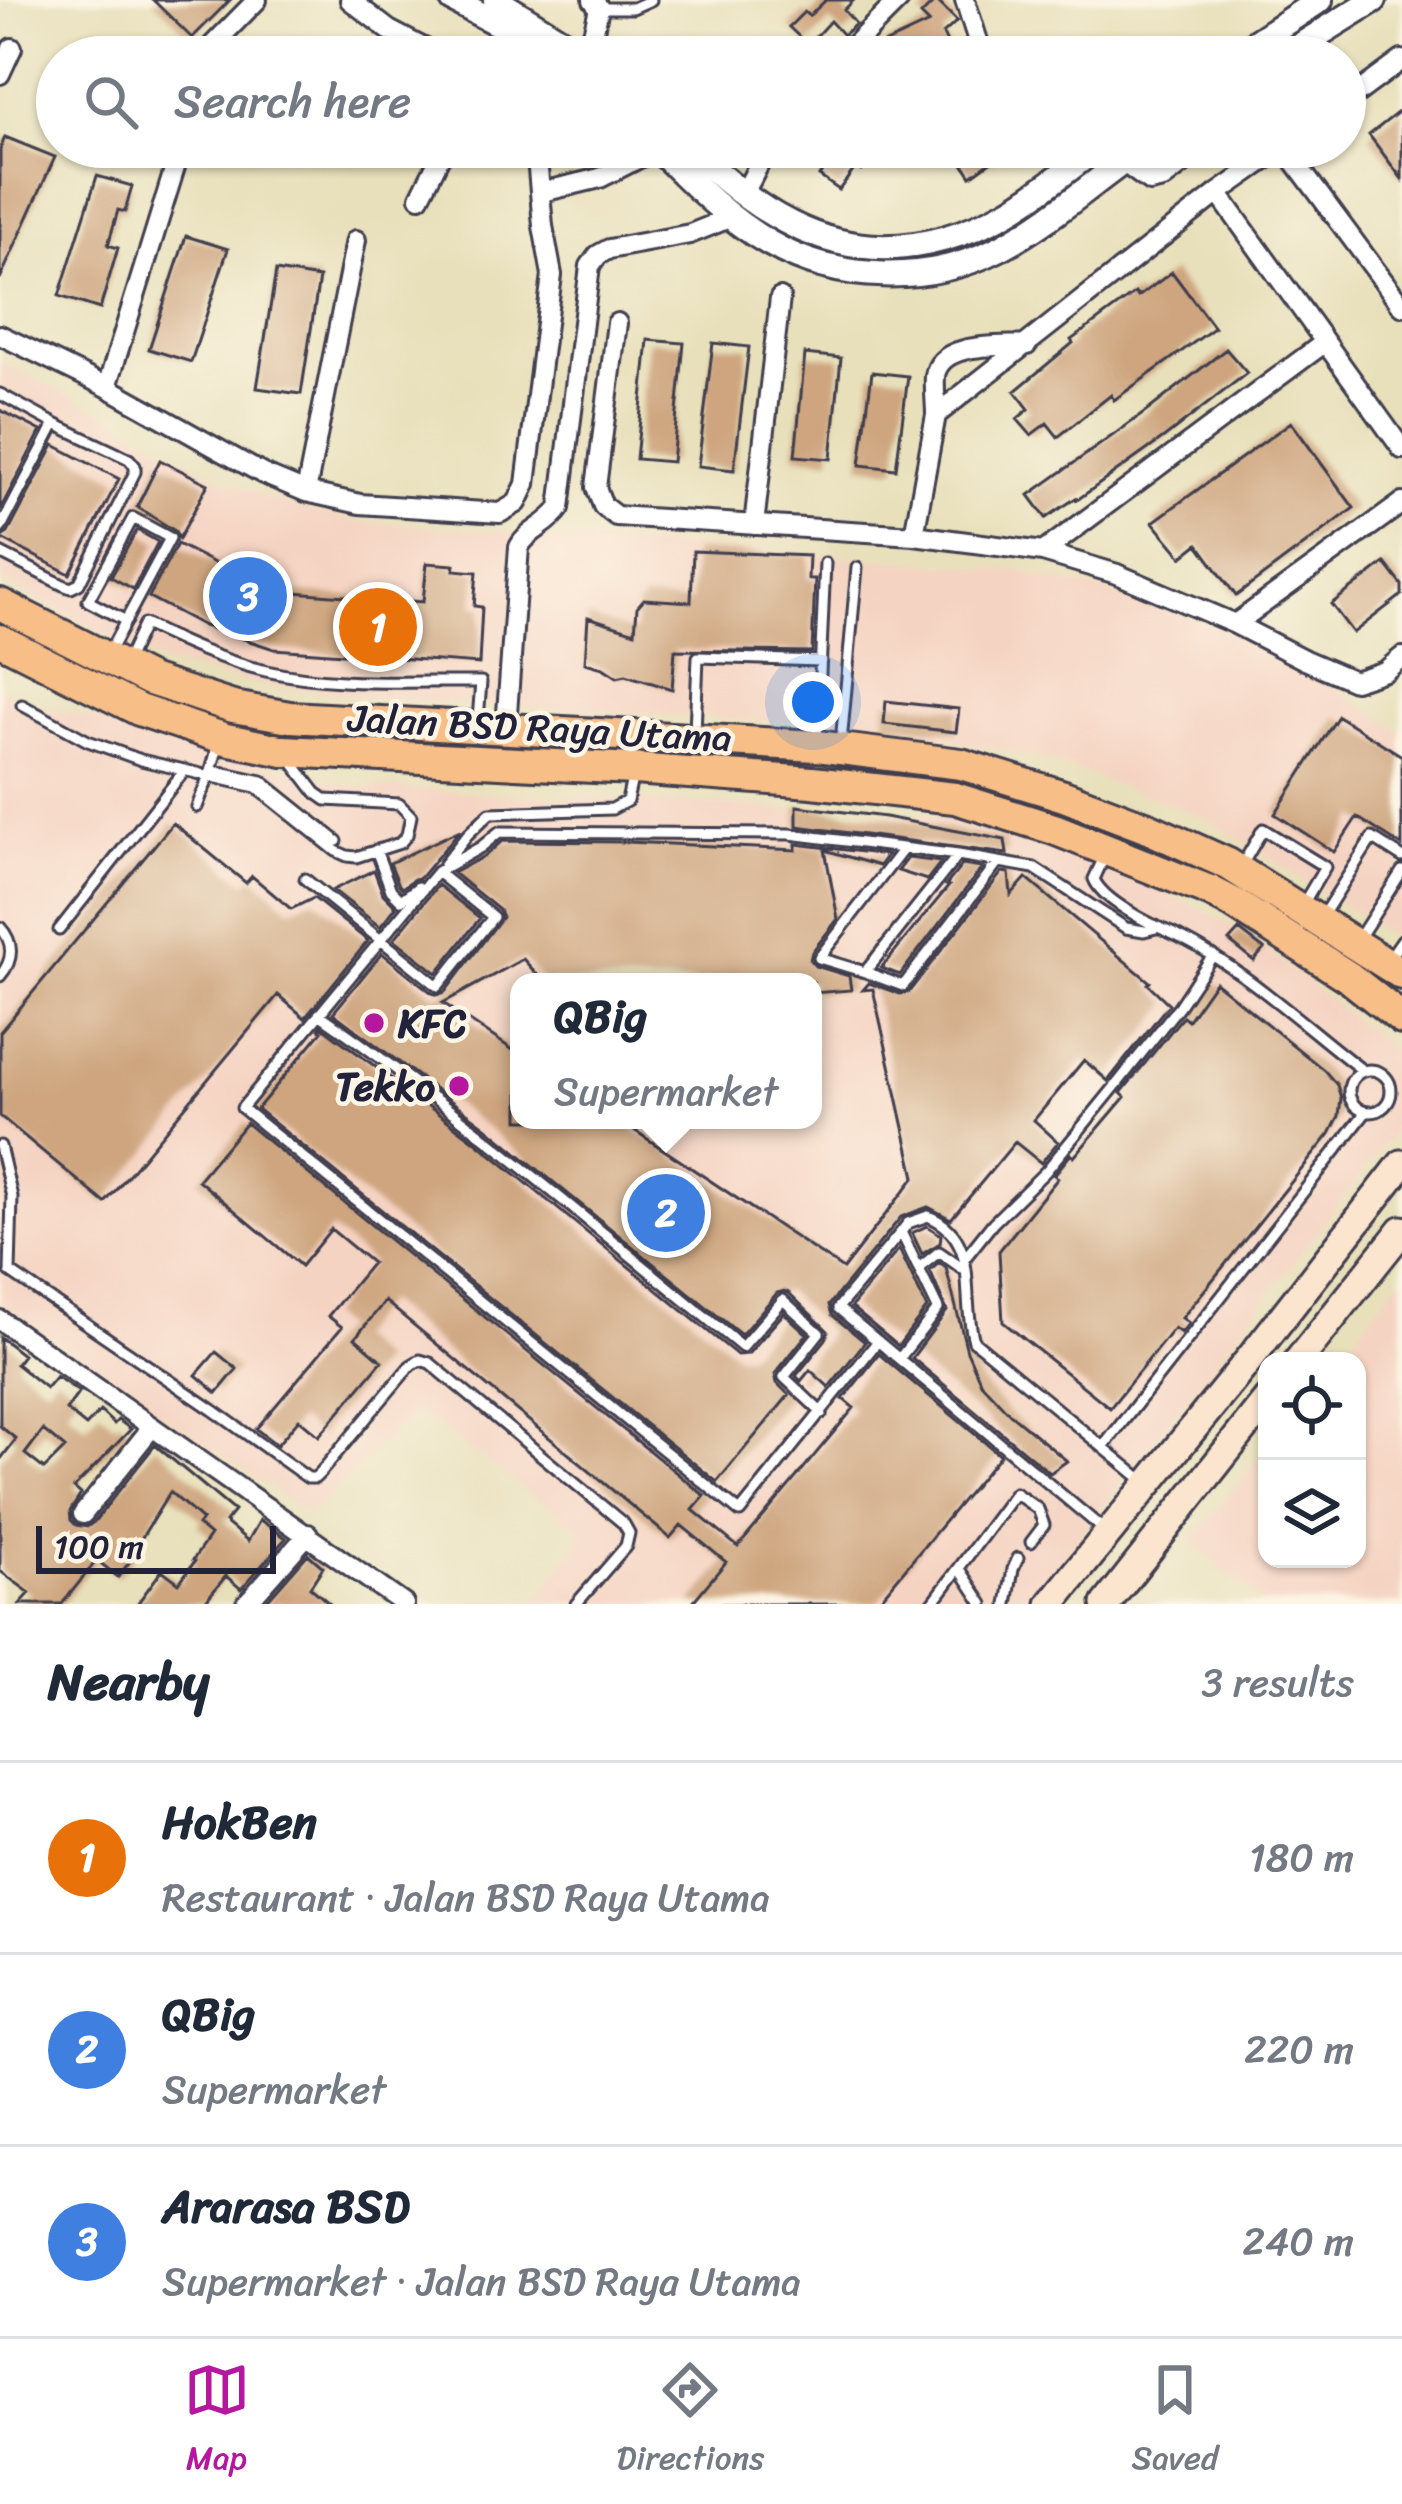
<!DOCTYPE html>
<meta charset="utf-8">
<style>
body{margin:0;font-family:Sriracha,sans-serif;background:#f2f2f3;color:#1f2937}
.controls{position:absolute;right:36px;bottom:36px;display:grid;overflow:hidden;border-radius:24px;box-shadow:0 3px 9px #0004}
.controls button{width:108px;height:108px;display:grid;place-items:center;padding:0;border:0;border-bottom:3px solid #e0e1e3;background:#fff;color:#1f2937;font:60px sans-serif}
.scale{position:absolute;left:36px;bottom:30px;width:240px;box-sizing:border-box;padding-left:12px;border:6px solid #22223b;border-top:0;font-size:33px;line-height:42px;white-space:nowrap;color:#22223b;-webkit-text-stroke:9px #fcf5e5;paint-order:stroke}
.you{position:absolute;left:813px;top:702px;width:42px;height:42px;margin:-30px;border:9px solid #fff;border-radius:50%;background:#1a73e8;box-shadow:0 0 0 18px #1a73e833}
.badge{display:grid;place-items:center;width:78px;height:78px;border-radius:50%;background:#b5179e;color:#fff;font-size:39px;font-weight:700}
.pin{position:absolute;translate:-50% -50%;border:6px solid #fff;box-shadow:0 3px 12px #0006}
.popup{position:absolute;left:510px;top:973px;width:312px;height:156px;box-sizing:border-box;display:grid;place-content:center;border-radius:24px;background:#fff;filter:drop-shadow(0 3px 9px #0005);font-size:39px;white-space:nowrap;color:#747a83}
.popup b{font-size:45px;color:#1f2937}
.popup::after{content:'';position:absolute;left:50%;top:100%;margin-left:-24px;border:24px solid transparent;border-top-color:#fff}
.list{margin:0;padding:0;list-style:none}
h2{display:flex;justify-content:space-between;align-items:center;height:156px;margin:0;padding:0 48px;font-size:51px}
h2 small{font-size:39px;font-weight:400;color:#747a83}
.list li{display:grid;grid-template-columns:78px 1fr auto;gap:36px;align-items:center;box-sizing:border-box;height:192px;padding:0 48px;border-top:3px solid #e0e1e3}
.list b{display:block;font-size:45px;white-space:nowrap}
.list p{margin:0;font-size:39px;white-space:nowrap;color:#747a83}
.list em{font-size:39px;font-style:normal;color:#747a83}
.icon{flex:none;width:66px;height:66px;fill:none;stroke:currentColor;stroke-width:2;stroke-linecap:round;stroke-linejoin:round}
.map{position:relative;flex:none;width:1402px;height:1604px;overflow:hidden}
.search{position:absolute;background:#fff;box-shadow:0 3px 9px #0004;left:36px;right:36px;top:36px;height:132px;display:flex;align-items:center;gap:30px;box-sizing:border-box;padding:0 42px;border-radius:66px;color:#747a83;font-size:45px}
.sheet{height:732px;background:#fff}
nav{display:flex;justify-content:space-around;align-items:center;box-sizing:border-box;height:168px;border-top:3px solid #e0e1e3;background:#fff;font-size:33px;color:#747a83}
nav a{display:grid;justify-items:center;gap:6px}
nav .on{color:#b5179e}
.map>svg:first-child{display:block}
</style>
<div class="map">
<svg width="1402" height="1604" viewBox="0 0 1402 1604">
<rect width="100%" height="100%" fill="#fcf5e5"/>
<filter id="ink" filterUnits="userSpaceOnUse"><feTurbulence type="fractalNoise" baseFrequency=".00833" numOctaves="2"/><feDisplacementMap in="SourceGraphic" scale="24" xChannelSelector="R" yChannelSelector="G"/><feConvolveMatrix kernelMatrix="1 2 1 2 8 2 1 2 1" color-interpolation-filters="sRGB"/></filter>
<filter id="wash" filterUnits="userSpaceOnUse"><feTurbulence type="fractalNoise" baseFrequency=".004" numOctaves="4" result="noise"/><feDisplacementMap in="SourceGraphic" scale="48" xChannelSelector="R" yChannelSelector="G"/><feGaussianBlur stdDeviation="2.7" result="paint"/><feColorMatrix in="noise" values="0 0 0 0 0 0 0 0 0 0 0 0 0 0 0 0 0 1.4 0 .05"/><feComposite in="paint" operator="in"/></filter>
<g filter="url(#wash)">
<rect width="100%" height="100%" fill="#e8e0bb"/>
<!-- built -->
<path fill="#f5d3c2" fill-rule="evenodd" d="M0,362L121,421L222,480L296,507L355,521L507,532L566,540L866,558L1015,571L1111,592L1219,628L1306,670L1387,721L1402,734V943L1208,819L1053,761L899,728L388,699L267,686L161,663L0,580Z
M0,687L16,699L354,786L936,817L1081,848L1245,932L1402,1058V1122L1028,1604H535L584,1532L416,1412L309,1515L0,1303ZM519,982H813V1120H519Z
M1402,1276V1604H1264L1191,1542L1267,1447V1559H1357V1361H1335Z"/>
<g id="blocks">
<!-- building -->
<path fill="#cea57f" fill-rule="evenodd" d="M153,0H230L192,38Z
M826,0H854L844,10L856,24L843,35L830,21L808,45L789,27L804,12L809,16Z
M936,0L957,21L943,34L953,57H890L884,44L929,23L921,15Z
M1402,109V179L1369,135Z
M5,137L55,157L0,279V150Z
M841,147H866L875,155L861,171L856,167L839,190L819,176Z
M952,147H1011L971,176Z
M97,176L132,186L125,212L118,210L108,245L118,248L100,309L59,296Z
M186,236L228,249L191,362L149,349Z
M276,271L319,278L301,394L257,388Z
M1172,272L1214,328L1114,400L1111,395L1058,437L1047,423L1031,435L1017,419L1029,409L1015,391L1073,343L1071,340L1135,293L1138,297Z
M648,340L684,343L672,462L636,459Z
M713,343L749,347L734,470L698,466Z
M1226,349L1247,373L1165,437L1077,500L1076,498L1046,518L1029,495L1147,411Z
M805,354L841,358L831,459L795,456Z
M872,372L908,376L896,469L860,465Z
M0,410L41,431L0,510Z
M1291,422L1354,508L1236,596L1198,544L1182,557L1153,522Z
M54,445L119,479L70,574L0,538L8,533Z
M160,460L208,484L179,539L175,531L137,507Z
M137,530L158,542L133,589L111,577Z
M177,544L232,572L293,592L423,602L427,563L455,565L454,570L477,572L474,606L482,607L479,664L274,649L204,626L149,597Z
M693,551L809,556L808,579H815L812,652L675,650L672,689L626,675L617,677L603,668L585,663L588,617L635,632L637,607L644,599L691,602Z
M1385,563L1402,585V595L1353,633L1331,604Z
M886,701L959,709L956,732L884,724Z
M1338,716L1402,756V846L1357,817L1334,852L1275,814Z
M797,806L885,817L1005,840L1007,854L797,826Z
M173,823L246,883L252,876L291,909L314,898L368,941L305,1018L278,995L105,1203L0,1116V1032Z
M460,830L420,878L414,879L402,888L399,885L390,863Z
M502,841L627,842L796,850V844L887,855L879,866L825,850L838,919L812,952L810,960L815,966L849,976L851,990L813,993V982H544L523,959L443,1003L519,1054V1120H619L843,1269L915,1177L873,989L863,990L869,983L900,994L909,992L1002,872L1009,873L1011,895L1026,878L1150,982L1148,984L1169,1004L1108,1081L1084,1060L1034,1120L1058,1142L1041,1163L1015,1142L951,1219L928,1207L901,1217L829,1305L832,1315L865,1342L829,1387L810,1370L801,1381L796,1376L826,1339L828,1331L789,1293L784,1291L777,1293L741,1335L486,1127L333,1013L382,953L432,993L438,995L445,992L502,917L499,910L453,873L486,855Z
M908,858L941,862L927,880L898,871Z
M962,865L982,868L900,975L881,968L949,886L946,885Z
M374,870L383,894L396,907L380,927L333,890Z
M438,885L480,918L437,973L394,939Z
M1239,930L1264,949L1254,961L1229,941Z
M1215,982L1324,1070L1337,1085L1341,1098L1339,1116L1330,1134L1182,1318L1189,1323L1181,1333L1174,1328L1110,1408L1003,1322L999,1251L1058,1178L1054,1175L1071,1154L1074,1157L1125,1097L1121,1093L1183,1016L1188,1020Z
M321,1026L475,1141L737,1355L748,1354L784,1313L807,1334L775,1374L777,1383L789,1395L717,1482L257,1109L322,1031L319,1029Z
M246,1123L705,1496L693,1510L738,1547L854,1408L843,1399L879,1354L1000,1455L876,1604H691L726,1562L681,1525L670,1538L385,1301L355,1338L382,1361L319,1436L299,1419L277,1445L256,1429L342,1327L328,1316L372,1263L331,1229L301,1266L198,1180Z
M927,1226L941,1235L940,1243L922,1254L912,1233Z
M899,1249L927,1308L898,1346L851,1307Z
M939,1263L946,1268L967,1351L981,1383L1010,1414L1067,1461L1050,1473L912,1358L947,1311L930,1271Z
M0,1337L23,1355L16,1364L46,1388L56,1376L79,1392L66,1410L86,1426L100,1411L114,1424L118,1420L131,1429L74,1488L81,1494L70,1511L71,1520L76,1525L87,1527L94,1522L155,1445L234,1511L225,1522L248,1541L260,1520L286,1538L241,1589L226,1576L203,1604H137L162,1570L179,1583L195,1561L193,1560L210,1535L198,1525L202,1520L170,1492L134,1550L137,1552L118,1577L97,1560L62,1604H20L30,1593L0,1571V1460L16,1439L0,1426ZM43,1430L65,1448L44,1469L25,1454Z
M216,1352L237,1369L217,1393L196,1375Z
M308,1554L323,1567L310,1587L330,1604H264Z"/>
</g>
</g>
<g filter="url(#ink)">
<use href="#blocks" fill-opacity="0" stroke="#403e4e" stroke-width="3"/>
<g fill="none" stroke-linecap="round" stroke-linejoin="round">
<!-- service casing -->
<g stroke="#403e4e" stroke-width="15">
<path id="service" d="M599,8H633L651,0
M0,394L55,424L0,529
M0,553L63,585L71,588L79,584L135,472V466L129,459L55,424
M108,654L170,538L133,518L88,601L126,621
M126,662L144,624C183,643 223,661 266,671C335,687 411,681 481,682L478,720
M22,705L88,741L141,760L256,787L336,851L347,856L356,857L400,843L407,835L411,816L399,804L326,800L316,793L290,759
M695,733L698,657L821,661
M817,740L825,563
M219,743L211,770L262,781L337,841
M841,743L857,568
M197,807L209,776
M904,848L819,958L865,972L958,855
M376,850L391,890L401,900L418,887
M1106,853L1094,879C1102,900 1148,923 1169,932C1237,962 1303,1025 1362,1070
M444,864L468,834L490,813L612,809L627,801L633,774
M1242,865L1263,829L1325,867L1303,904
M305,879L438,986L493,917L437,872
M1323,915L1372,838L1402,857
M0,927C14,942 14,960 0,976
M59,930L185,770
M1359,938L1402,871
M1388,960L1402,940
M865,972L903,986L998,862
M319,1014C466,1116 603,1234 742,1347L783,1300L819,1333L784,1377L822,1413
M1349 1091a21 21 0 1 1 42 0a21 21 0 1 1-42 0Z
M0,1146L12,1197L10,1272L213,1410L308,1478H315L321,1472L410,1366L420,1360L430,1363L624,1524L629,1533L626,1546L576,1604
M901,1232L908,1223L928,1216C982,1238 960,1296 974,1341L1144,1481
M965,1258L993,1223L1046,1171L1113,1089L1179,1006L1213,955
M919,1268L939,1252L966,1271
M878,1341L740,1512L242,1108L437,872L481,847L499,832L790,834L958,855L1034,868L1126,928L1144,931L1156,928
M899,1359L938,1309L901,1232L838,1308L1103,1529
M1103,1447L1366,1112
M960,1569L983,1604
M932,1604L1015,1493L1038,1509L1044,1525L1031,1542
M1007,1604L1013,1569L1018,1558"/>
</g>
<!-- minor casing -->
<g stroke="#403e4e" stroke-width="24">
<path id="minor" d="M350,0L389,30L441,57
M965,0L983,57
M584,54L594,30L599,8L593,0
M201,57L257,0
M842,57L899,0
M0,74L12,48
M1345,102L1402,60
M1124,163L1150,182L1163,179L1205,147
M750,182L768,147
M542,192L600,178L657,149
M420,197L445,147
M1402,306L1284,147L1218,193L1402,449
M617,323L596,487L603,506L616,516L914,535L936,415L1218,193
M0,335L107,387L263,474L306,492L360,504L500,513L517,503L526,484L552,275L543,226L536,147
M107,387L176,164
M936,415C936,403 934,389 935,376C940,341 1000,347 1027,345
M306,492L356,240
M754,525L780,298
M914,535L1043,552L1117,574L1235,624L1305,660L1354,681L1385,671L1402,657
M1043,552L1324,343
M1235,624L1402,503
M506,727L519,547C528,530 549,525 560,508L590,266L598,255L609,249L690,234L722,221
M0,1320L404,1604
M83,1514L152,1427
M246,1604L308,1534"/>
</g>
<!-- tertiary casing -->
<g stroke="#403e4e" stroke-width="30">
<path id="tertiary" d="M453,0L508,29L549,57
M496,0L588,57
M1233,57L1320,0
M1282,57L1374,0
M656,147C691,182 726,218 769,243C838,283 929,285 1000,248C1052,221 1096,179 1144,147
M690,147C784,243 883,281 1007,212C1039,194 1068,169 1098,147"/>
</g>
<!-- secondary casing -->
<g stroke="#403e4e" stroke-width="33">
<path id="secondary" d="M1298,1361L1402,1230
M1051,1604L1252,1356L1402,1164
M1106,1604L1267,1400"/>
</g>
<!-- primary casing -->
<g stroke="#403e4e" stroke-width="36">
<path id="primary" d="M0,604L150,680L233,707L290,717L817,746L961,764L1064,796L1148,828L1228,864L1402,974
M0,640L139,710L226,739L284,751L633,769L812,782L955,798L1054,829L1212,892L1233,903L1350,978L1402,1019"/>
</g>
<!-- service -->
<use href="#service" stroke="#fff" stroke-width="9"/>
<!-- minor -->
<use href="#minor" stroke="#fff" stroke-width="18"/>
<!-- tertiary -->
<use href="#tertiary" stroke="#fff" stroke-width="24"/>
<!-- secondary -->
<use href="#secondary" stroke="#fce5cf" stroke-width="27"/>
<!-- primary -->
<use href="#primary" stroke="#f7be88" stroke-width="30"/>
</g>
</g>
<!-- markers -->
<g fill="#b5179e" stroke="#fcf5e5" stroke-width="4.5">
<circle cx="374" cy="1023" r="12"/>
<circle cx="459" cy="1086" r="12"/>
</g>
<g text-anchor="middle" stroke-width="9" stroke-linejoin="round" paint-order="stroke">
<!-- street labels -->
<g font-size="39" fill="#22223b" stroke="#fcf5e5">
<text transform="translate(540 727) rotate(3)" y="14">Jalan BSD Raya Utama</text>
</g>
<!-- poi labels -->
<g font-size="39" font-weight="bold" fill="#22223b" stroke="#fcf5e5" text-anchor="start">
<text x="398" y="1037">KFC</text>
<text x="435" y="1100" text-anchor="end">Tekko</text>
</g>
</g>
</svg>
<div class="controls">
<button><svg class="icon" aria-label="locate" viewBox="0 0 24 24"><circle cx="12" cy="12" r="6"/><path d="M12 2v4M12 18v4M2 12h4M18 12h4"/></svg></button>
<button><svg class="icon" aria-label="layers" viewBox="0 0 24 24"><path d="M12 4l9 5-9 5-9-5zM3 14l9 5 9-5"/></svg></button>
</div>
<div class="scale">100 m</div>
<div class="you"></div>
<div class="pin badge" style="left:378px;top:627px;background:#e8710a">1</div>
<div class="pin badge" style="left:666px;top:1213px;background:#3f7fe0">2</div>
<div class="popup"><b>QBig</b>Supermarket</div>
<div class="pin badge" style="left:248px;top:596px;background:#3f7fe0">3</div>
<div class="search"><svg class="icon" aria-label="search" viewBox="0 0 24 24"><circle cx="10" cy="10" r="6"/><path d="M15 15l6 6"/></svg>Search here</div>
</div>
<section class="sheet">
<h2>Nearby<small>3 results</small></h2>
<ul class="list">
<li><span class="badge" style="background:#e8710a">1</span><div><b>HokBen</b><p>Restaurant · Jalan BSD Raya Utama</p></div><em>180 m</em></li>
<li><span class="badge" style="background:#3f7fe0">2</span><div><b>QBig</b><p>Supermarket</p></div><em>220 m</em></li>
<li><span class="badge" style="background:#3f7fe0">3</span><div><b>Ararasa BSD</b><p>Supermarket · Jalan BSD Raya Utama</p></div><em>240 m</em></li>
</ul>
</section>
<nav>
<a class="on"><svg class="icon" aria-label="map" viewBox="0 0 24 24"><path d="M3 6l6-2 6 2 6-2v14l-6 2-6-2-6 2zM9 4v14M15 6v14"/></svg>Map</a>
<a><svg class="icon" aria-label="directions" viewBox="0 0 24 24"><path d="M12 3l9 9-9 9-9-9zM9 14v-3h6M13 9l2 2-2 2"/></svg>Directions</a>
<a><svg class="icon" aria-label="saved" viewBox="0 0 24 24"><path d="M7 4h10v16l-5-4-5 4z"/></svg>Saved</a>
</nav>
